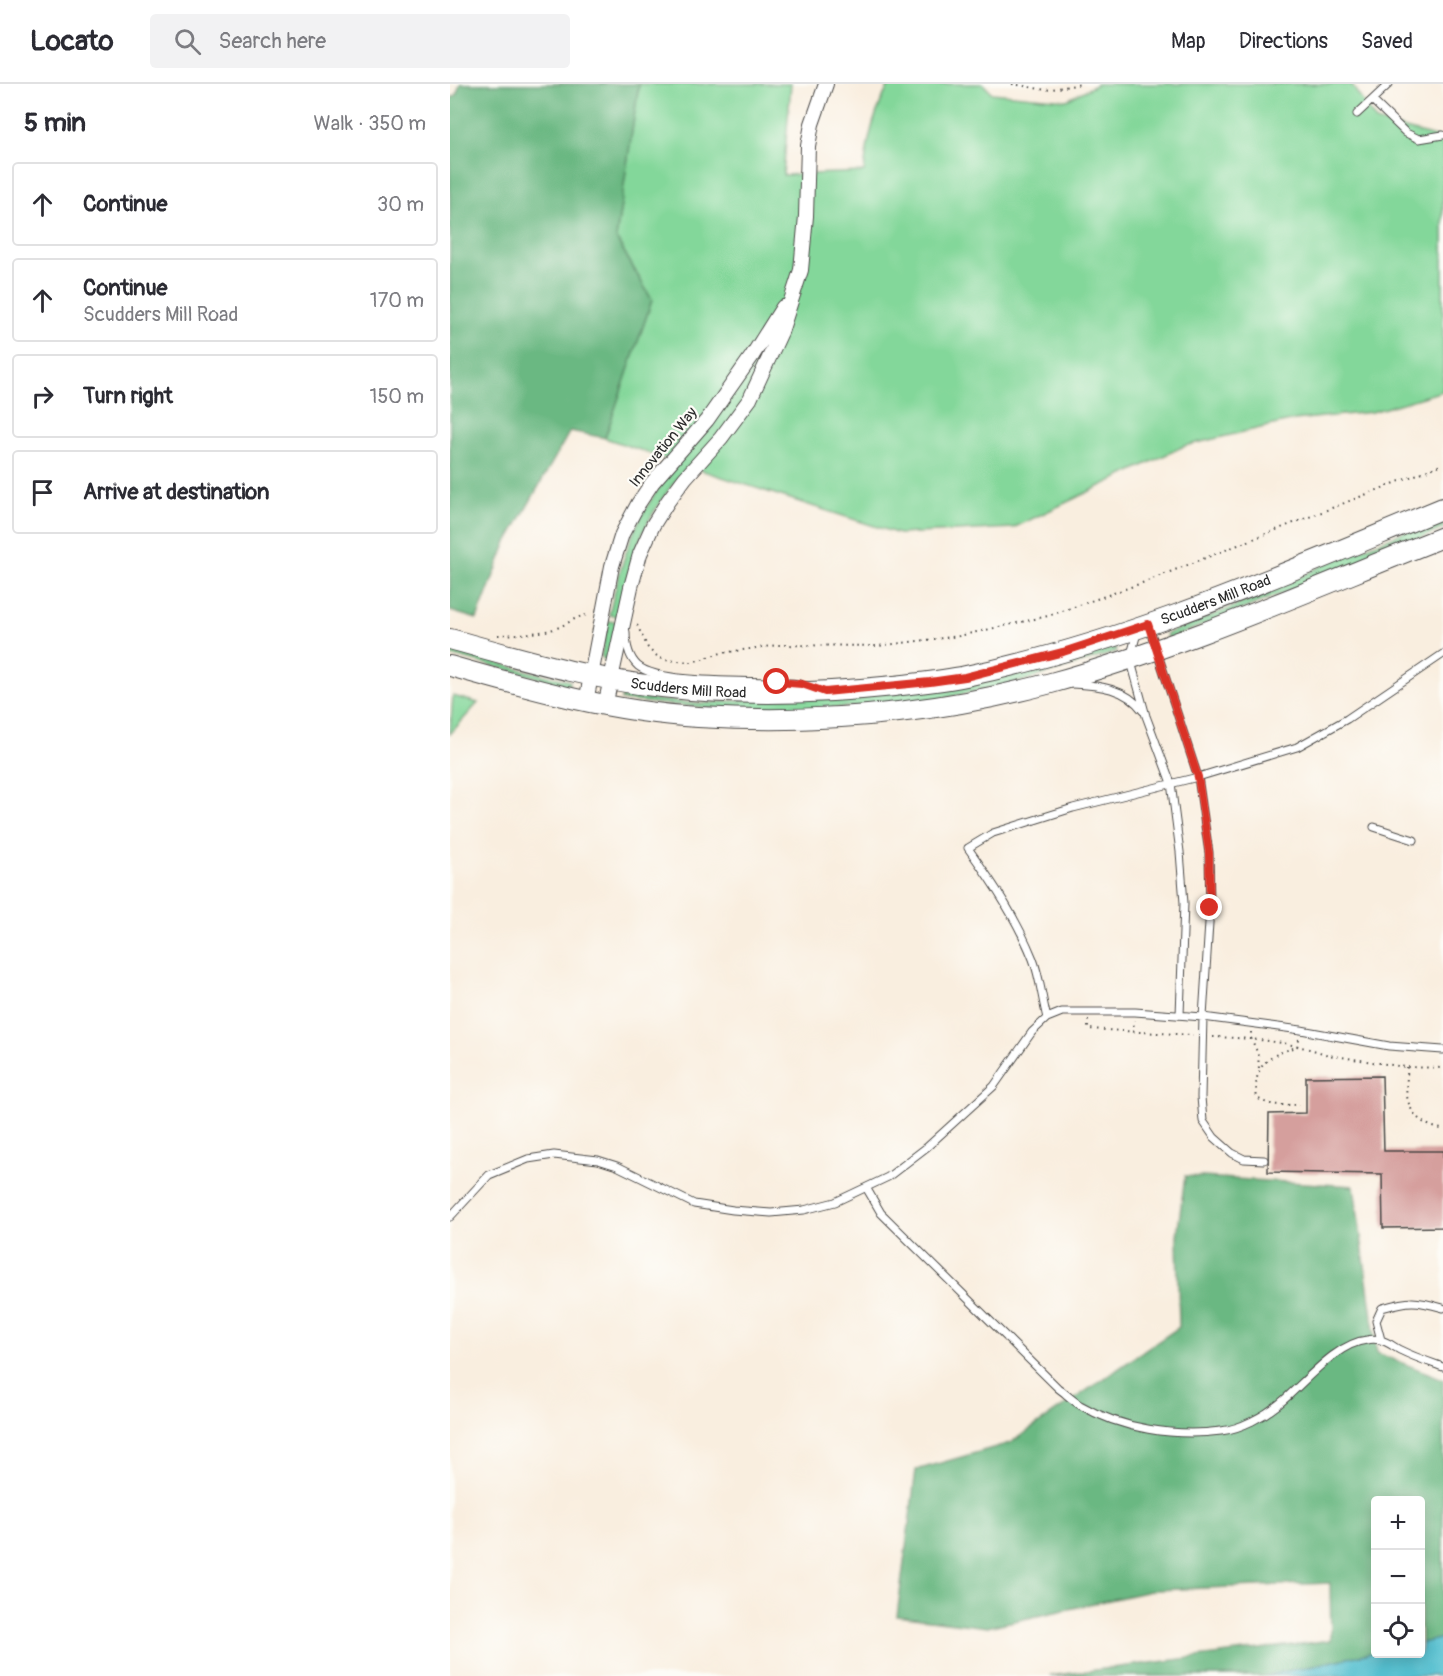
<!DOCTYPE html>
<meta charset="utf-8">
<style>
body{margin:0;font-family:Pangolin,sans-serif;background:#f2f2f3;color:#2b2b33}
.controls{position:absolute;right:18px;bottom:18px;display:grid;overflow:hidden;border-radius:6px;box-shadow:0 3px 15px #0003}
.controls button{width:54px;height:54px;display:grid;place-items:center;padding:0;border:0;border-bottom:2px solid #e1e1e2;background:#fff;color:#2b2b33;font:30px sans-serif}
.stop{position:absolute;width:18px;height:18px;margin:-14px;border:4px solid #d93025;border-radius:50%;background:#fff}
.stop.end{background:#d93025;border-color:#fff;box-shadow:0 2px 6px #0008}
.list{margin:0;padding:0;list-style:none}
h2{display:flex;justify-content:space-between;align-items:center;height:78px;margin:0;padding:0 24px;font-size:26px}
h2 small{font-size:20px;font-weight:400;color:#7c7c81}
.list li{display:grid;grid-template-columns:39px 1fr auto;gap:18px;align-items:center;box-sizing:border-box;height:84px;margin:0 12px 12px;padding:0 12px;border:2px solid #e1e1e2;border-radius:6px}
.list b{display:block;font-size:22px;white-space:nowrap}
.list p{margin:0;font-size:20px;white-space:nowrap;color:#7c7c81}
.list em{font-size:20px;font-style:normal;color:#7c7c81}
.icon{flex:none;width:33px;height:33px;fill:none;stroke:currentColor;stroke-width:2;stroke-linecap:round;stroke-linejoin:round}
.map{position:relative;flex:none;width:993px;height:1592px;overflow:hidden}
header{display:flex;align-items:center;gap:36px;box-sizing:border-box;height:84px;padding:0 30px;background:#fff;border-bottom:2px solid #e1e1e2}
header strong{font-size:28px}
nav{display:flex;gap:33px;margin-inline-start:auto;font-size:21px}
.search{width:420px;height:54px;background:#f2f2f3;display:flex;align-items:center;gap:15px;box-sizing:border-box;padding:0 21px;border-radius:6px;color:#7c7c81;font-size:22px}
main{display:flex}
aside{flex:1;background:#fff}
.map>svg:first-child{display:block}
</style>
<header>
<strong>Locato</strong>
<div class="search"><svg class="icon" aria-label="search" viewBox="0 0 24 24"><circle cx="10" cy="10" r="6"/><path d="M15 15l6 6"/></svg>Search here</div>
<nav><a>Map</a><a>Directions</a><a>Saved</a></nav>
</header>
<main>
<aside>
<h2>5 min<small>Walk · 350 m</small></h2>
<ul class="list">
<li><svg class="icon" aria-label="ahead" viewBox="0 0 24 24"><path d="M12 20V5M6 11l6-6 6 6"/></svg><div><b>Continue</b></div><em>30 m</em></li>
<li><svg class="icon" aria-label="ahead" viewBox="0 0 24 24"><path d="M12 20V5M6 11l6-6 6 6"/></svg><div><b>Continue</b><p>Scudders Mill Road</p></div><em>170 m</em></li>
<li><svg class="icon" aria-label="right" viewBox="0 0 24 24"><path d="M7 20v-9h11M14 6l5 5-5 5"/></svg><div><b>Turn right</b></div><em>150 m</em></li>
<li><svg class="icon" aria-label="arrive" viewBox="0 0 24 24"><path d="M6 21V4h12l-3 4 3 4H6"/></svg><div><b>Arrive at destination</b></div></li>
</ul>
</aside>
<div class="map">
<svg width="993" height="1592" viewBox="0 0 993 1592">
<rect width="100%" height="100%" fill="#fdfcf7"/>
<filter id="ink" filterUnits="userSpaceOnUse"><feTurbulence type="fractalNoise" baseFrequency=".0167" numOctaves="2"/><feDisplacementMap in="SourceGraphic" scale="12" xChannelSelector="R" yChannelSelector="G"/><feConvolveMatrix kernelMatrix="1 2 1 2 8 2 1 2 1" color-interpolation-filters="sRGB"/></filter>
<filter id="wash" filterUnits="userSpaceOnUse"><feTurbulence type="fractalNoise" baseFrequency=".008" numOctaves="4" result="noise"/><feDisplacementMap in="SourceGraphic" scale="24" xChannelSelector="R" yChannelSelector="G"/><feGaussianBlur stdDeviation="1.35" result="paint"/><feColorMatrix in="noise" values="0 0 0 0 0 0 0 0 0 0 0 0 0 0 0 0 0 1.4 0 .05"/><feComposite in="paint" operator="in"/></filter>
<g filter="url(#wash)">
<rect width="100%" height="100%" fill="#f9eedf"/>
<!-- green -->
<path fill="#83d79a" stroke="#578162" stroke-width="1.5" d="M189,0H341L333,91L414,88C417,57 424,27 440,0H533L542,9L617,16L647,0H901L926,37L993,55V307L922,328L844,336L734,362L563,444L449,450L238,382C193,433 182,467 169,533L159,531C173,469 186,428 228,379L155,354L202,216L166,154Z
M993,432V445L718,555L716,550L823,507L875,480Z
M158,537L167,538L159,577H156L151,572Z
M665,563L666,568L573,597L463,621L290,627L171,616L172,612L250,620L570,589Z
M0,565L70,585L120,597L119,602L0,571Z
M3,612L28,619L0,650Z"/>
<!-- forest -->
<path fill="#6ab882" stroke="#4a7256" stroke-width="1.5" d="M10,0H189L166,154L202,216L155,354L120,347L56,460L27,535L0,527V14L6,12Z
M735,1092L904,1102L927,1269L993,1295V1554L971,1559L970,1416H926L925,1568L815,1592H599L881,1556L880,1499L705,1506L537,1543L447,1532L466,1386L560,1359L729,1243L727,1152Z"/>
<!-- water -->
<path fill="#55c0d0" stroke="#40767e" stroke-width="1.5" d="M993,1554V1592H815L925,1568L970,1570L971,1559Z"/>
<g id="blocks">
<!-- building -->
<path fill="#d59f9d" d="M932,992L934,1067H993V1143L933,1144L932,1090L818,1088L819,1030L856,1029V993Z"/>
</g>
</g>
<g filter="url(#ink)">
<use href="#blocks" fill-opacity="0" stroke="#4a4846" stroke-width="1.5"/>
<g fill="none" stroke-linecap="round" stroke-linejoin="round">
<!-- lane casing -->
<g stroke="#4a4846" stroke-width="9">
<path id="lane" d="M922,16L956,49L969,55L993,51
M907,30L939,0
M699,543L748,693L759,769L760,823L753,933L751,1013L753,1037L764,1053L782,1069L794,1075L814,1076
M176,548C176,561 178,573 188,582C213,602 313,595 350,600
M687,549L680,574L696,632L721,699L730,768L734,819L730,931
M622,600C649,601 676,604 693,627
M924,743L964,756
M597,934C592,915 590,893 583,875C567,835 543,799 518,764L543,749L623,724L748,693L847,663L897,635L993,570
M417,1105L431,1129L608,1304C615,1309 622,1316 630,1321C671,1345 725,1353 771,1347C791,1345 814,1332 829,1320C852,1302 885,1259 917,1256C920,1255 927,1255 930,1256C937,1257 944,1263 950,1266C964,1273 979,1278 993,1283
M0,1133L39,1091L78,1075L104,1071L148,1076L167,1082L244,1120L283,1126L321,1129L354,1126L385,1118L438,1093L477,1063L544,1002L582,948L597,934L612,928H685L753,933L851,946L939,962L993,966
M931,1256L926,1237L932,1224C960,1216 965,1216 993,1224"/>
</g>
<!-- street casing -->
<g stroke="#4a4846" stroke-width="16">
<path id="street" d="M136,618L162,482L172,450L188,420L202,399L257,336L302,272L333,223
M155,622L181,503L190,470L203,441L218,417L235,394L271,354L300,315L331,248L351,186L356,132L358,62L362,40L376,0"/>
</g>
<!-- secondary casing -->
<g stroke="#4a4846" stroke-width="22">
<g id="secondary">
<path id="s1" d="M0,555C70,574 139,595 212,603C288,612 367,610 444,602C468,599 492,597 516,592C681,558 837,488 993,424"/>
<path d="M0,582C81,605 163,628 248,633C366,640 486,630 601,599C735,562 864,504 993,453"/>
</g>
</g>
<!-- path -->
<path stroke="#4a4846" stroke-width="2" stroke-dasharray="1.5 4.5" stroke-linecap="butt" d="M562,0L596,6L632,0
M187,541L198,564L204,570L214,576L242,578L271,569L328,561L428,562L509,552L598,532L692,499L993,380
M48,551C67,550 89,550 107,544C118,540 126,532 138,531
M638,936V945L743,951
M683,948L684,936
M801,948V954L808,970L809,985
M763,953C801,954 843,958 878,971L955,983L993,984
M849,955L847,963C818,971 802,982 807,1014C823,1024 833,1020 850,1021
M957,983C958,993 955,1003 957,1012C960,1031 974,1043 993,1045"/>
<!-- lane -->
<use href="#lane" stroke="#fff" stroke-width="7"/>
<!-- street -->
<use href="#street" stroke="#fff" stroke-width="14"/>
<!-- secondary -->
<use href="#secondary" stroke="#fff" stroke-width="20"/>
</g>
</g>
<g fill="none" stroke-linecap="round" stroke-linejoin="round" filter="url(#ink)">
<!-- route -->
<path stroke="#d93025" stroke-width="8" d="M327,598L352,600L375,608L480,598L515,593L613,568L698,540L748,693L759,769L760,824"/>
</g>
<g text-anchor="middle" stroke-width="4.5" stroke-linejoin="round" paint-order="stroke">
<!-- street labels -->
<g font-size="15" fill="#2b2b2b" stroke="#fdfcf7">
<text transform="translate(213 363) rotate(-51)" y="5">Innovation Way</text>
<text dy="5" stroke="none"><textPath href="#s1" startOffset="784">Scudders Mill Road</textPath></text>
<text dy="5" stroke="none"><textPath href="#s1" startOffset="244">Scudders Mill Road</textPath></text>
</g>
</g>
</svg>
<div class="controls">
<button>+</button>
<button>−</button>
<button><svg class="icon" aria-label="locate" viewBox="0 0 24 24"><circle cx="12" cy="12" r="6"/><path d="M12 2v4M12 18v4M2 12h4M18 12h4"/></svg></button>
</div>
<div class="stop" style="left:327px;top:598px"></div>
<div class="stop end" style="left:760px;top:824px"></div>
</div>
</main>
